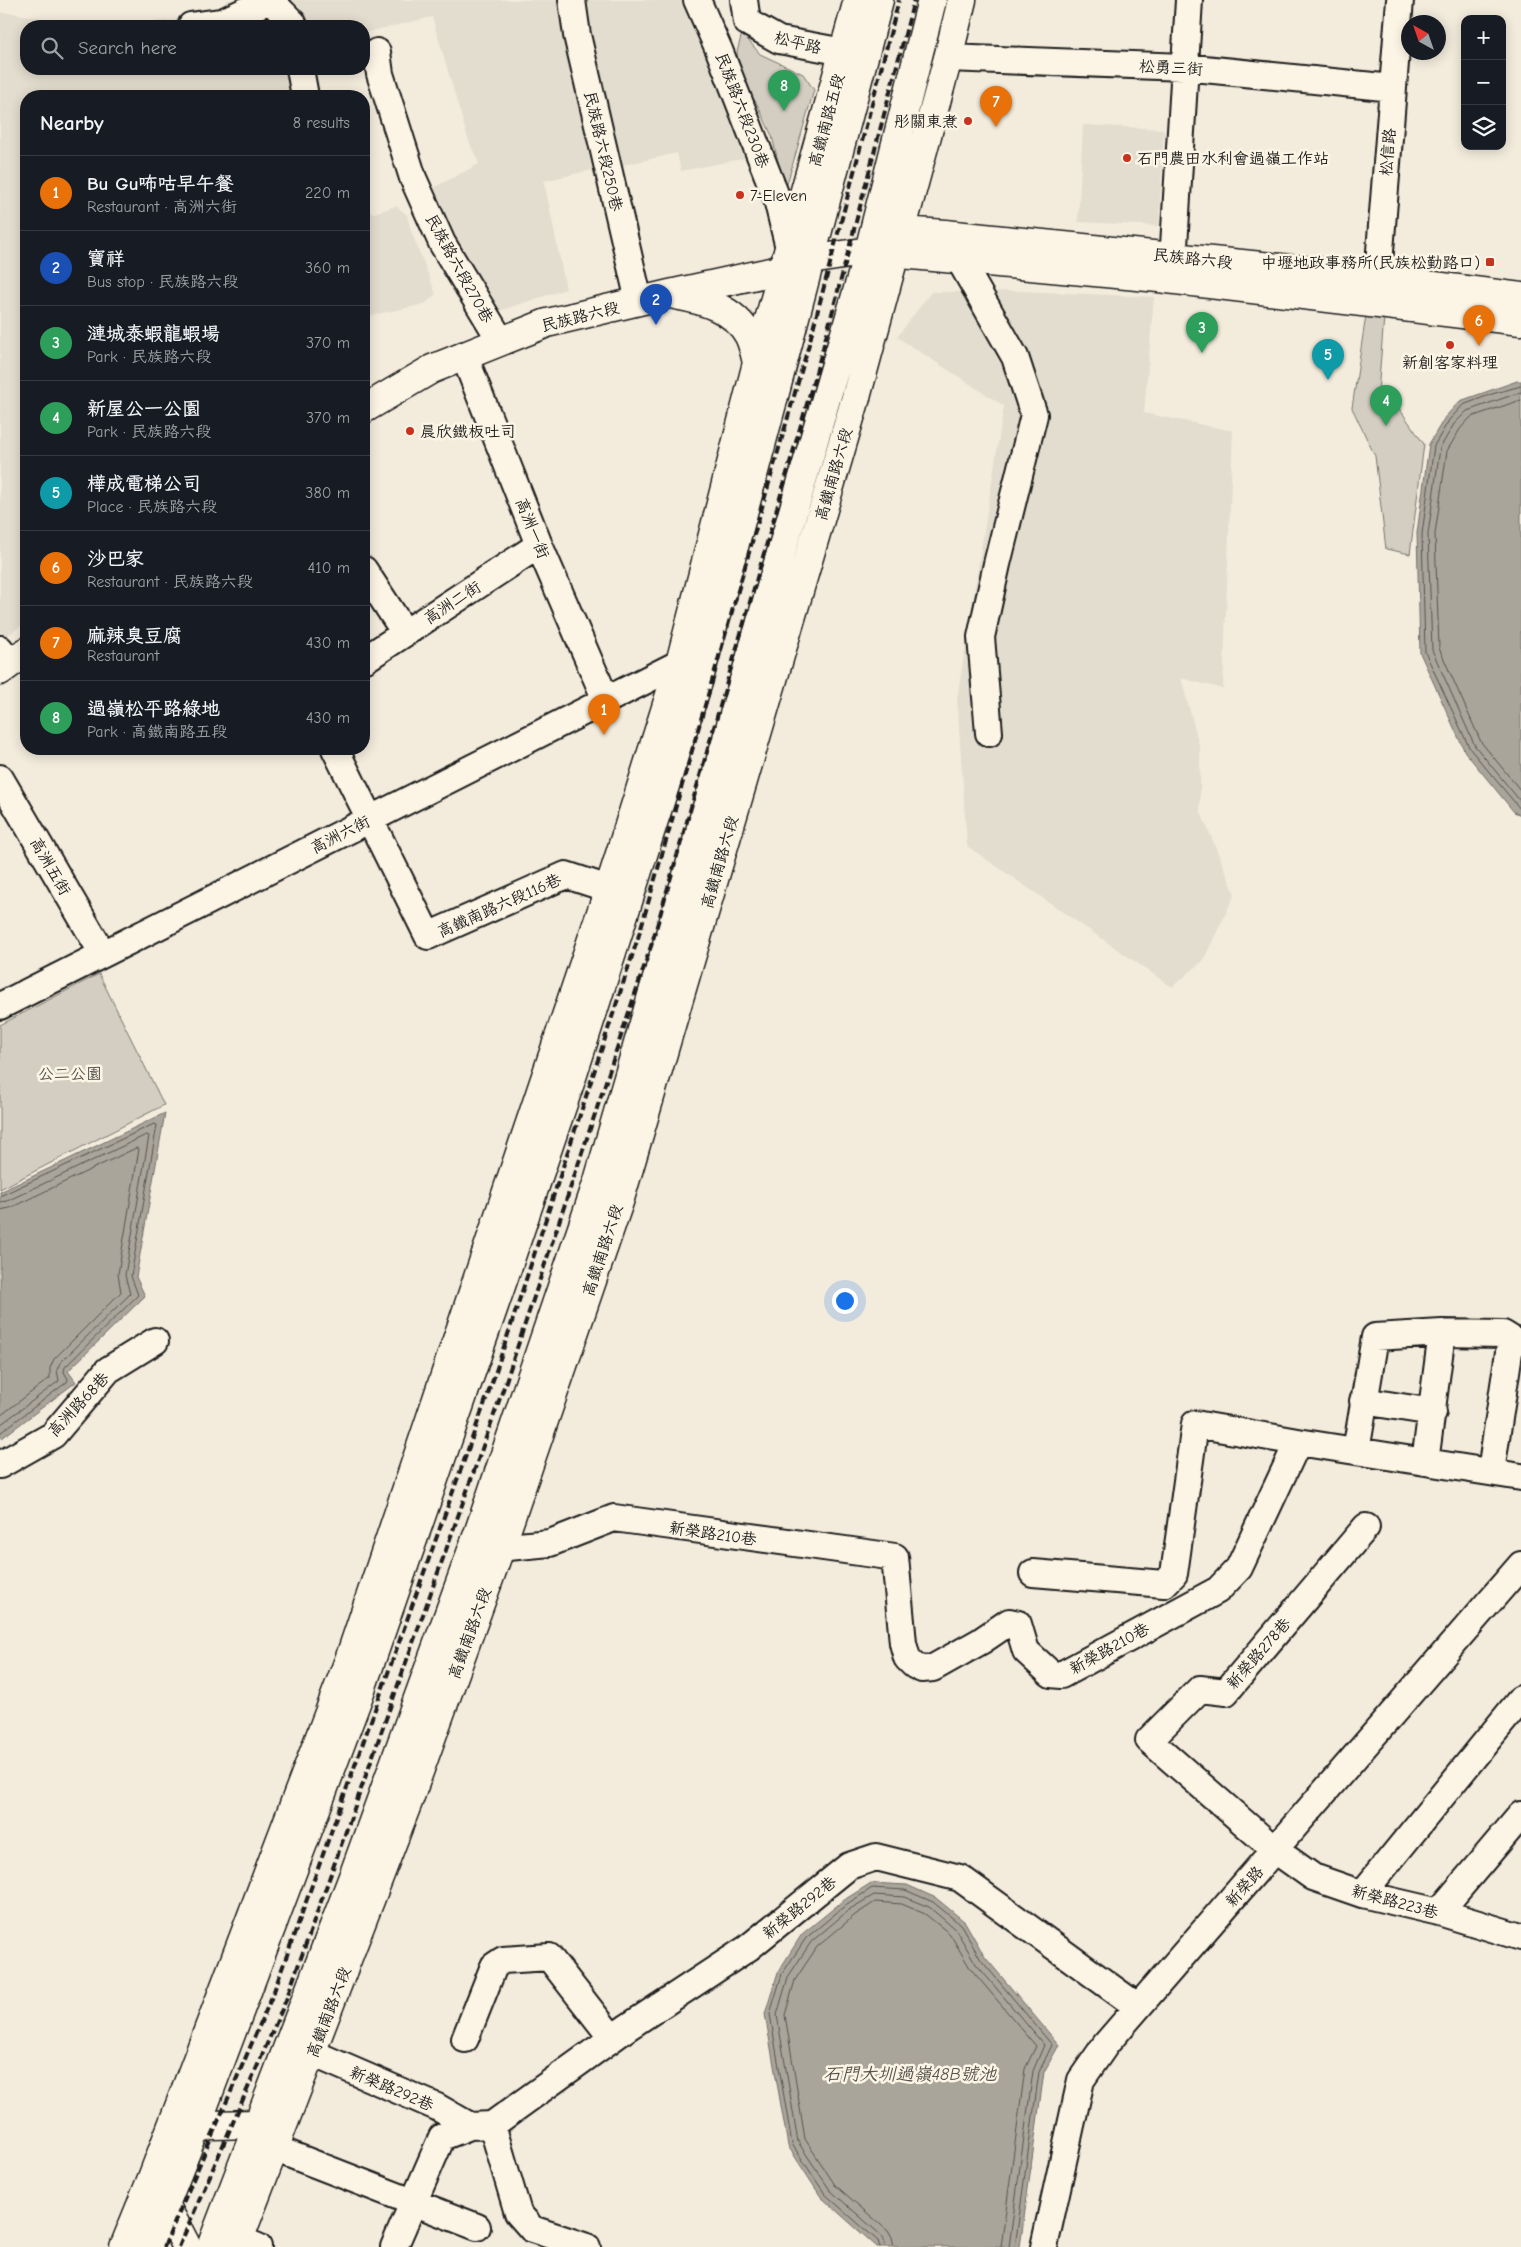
<!DOCTYPE html>
<meta charset="utf-8">
<style>
body{margin:0;font-family:"Comic Neue","LXGW WenKai TC",sans-serif;background:#242831;color:#f1f3f6}
.controls{position:absolute;right:15px;top:15px;display:grid;overflow:hidden;border-radius:10px;box-shadow:0 2px 12px #0003}
.controls button{width:45px;height:45px;display:grid;place-items:center;padding:0;border:0;border-bottom:1px solid #363941;background:#171b24;color:#f1f3f6;font:25px sans-serif}
.compass{position:absolute;left:1401px;top:15px;width:45px;height:45px;border-radius:50%;background:#171b24;box-shadow:0 2px 12px #0003;rotate:320deg}
.you{position:absolute;left:844px;top:1300px;width:18px;height:18px;margin:-12px;border:4px solid #fff;border-radius:50%;background:#1a73e8;box-shadow:0 0 0 8px #1a73e833}
.badge{display:grid;place-items:center;width:32px;height:32px;border-radius:50%;background:#7c3aed;color:#fff;font-size:16px;font-weight:700}
.pin{position:absolute;translate:-50% -41px;filter:drop-shadow(0 1px 2px #0008)}
.pin::after{content:'';position:absolute;top:26px;width:18px;height:15px;background:inherit;clip-path:polygon(0 0,100% 0,50% 100%)}
.list{margin:0;padding:0;list-style:none}
h2{display:flex;justify-content:space-between;align-items:center;height:65px;margin:0;padding:0 20px;font-size:21px}
h2 small{font-size:16px;font-weight:400;color:#9ea1a6}
.list li{display:grid;grid-template-columns:32px 1fr auto;gap:15px;align-items:center;box-sizing:border-box;height:75px;padding:0 20px;border-top:1px solid #363941}
.list b{display:block;font-size:19px;white-space:nowrap}
.list p{margin:0;font-size:16px;white-space:nowrap;color:#9ea1a6}
.list em{font-size:16px;font-style:normal;color:#9ea1a6}
.icon{flex:none;width:28px;height:28px;fill:none;stroke:currentColor;stroke-width:2;stroke-linecap:round;stroke-linejoin:round}
.map{position:relative;flex:none;width:1521px;height:2247px;overflow:hidden}
.search{position:absolute;background:#171b24;box-shadow:0 2px 12px #0003;left:20px;top:20px;width:350px;height:55px;display:flex;align-items:center;gap:12px;box-sizing:border-box;padding:0 18px;border-radius:20px;color:#9ea1a6;font-size:19px}
.panel{position:absolute;background:#171b24;box-shadow:0 2px 12px #0003;left:20px;top:90px;width:350px;height:665px;border-radius:20px}
.map>svg:first-child{display:block}
</style>
<div class="map">
<svg width="1521" height="2247" viewBox="0 0 1521 2247">
<rect width="100%" height="100%" fill="#f3ecdd"/>
<filter id="ink" filterUnits="userSpaceOnUse"><feTurbulence type="fractalNoise" baseFrequency=".02" numOctaves="2"/><feDisplacementMap in="SourceGraphic" scale="10" xChannelSelector="R" yChannelSelector="G"/><feConvolveMatrix kernelMatrix="1 2 1 2 8 2 1 2 1" color-interpolation-filters="sRGB"/></filter>
<g filter="url(#ink)">
<!-- built -->
<path fill="#e3ddcf" d="M228,0H565L601,168L544,181L566,289L493,313L427,191L479,164L468,139L432,17L364,33V26H109L191,18L216,10Z
M584,0H687L751,157L681,171L677,153L619,166Z
M0,13H12L87,26H26V69H316L321,96H26V622L0,641Z
M1083,125L1164,129L1159,226L1078,222Z
M396,206L407,215L411,231L436,294L425,304L364,317V211L374,213Z
M1021,291L1154,297L1144,413L1233,431L1223,689L1181,678L1200,748V810L1235,894L1203,961L1172,987L967,846L957,699L1004,406L897,337L931,292Z"/>
<!-- green -->
<path fill="#d3cec1" stroke="#78756e" d="M742,33L760,54L803,74L814,90L785,191L772,136L757,104L740,79L737,52Z
M1366,315L1384,317L1378,393L1396,404L1424,444L1410,554L1386,549L1375,456L1352,408Z
M99,974L164,1105L0,1189V1025Z"/>
<!-- water -->
<path fill="#aaa59b" stroke="#716e68" d="M1517,381H1521V815L1514,812L1465,752L1420,653L1417,533L1429,444L1445,417L1460,401Z
M165,1113L136,1277L145,1296L68,1371L76,1382L2,1438L0,1434V1192Z
M871,1883L907,1885L936,1898L965,1922L985,1957L1059,2045L1044,2072L1020,2247H877L821,2197L788,2146L765,2014L778,1972L802,1934L844,1900Z"/>
<g fill="none" stroke-linecap="round" stroke-linejoin="round">
<!-- shore -->
<path stroke="#55534f" stroke-width="1" d="M1521,386L1492,394L1463,405L1449,420L1434,446L1422,534L1425,652L1470,749L1521,810
M1521,392L1467,411L1454,424L1440,448L1428,534L1432,650L1475,746L1521,802
M1521,400L1471,417L1460,429L1447,451L1435,534L1439,648L1481,742L1521,791
M0,1196L154,1124L157,1125L131,1276L138,1295L65,1367L64,1372L68,1379L67,1382L0,1433
M0,1202L7,1201L146,1135L149,1136L125,1275L130,1294L60,1363L57,1370L59,1381L0,1425
M0,1210L10,1208L136,1148L139,1149L118,1274L121,1292L54,1359L50,1368V1378L0,1416
M880,2247L878,2241L825,2194L792,2144L770,2014L782,1974L806,1938L847,1904L872,1888L905,1890L933,1902L961,1925L981,1960L1052,2045L1039,2072L1015,2247
M886,2247L883,2237L830,2190L798,2142L777,2015L788,1977L811,1942L850,1909L874,1895L904,1897L929,1907L956,1930L976,1964L1044,2045L1033,2071L1009,2247
M894,2247L892,2238L888,2231L835,2185L805,2139L785,2015L795,1980L817,1947L855,1915L875,1902L902,1904L925,1914L950,1934L970,1968L1036,2046L1025,2069L1001,2247"/>
<!-- minor casing -->
<g stroke="#1c1c1c" stroke-width="30">
<path id="minor" d="M270,0L293,23L294,26
M572,0L577,35L639,301
M697,0L719,50L777,199L790,252
M744,0L747,22L779,40L844,52
M191,26L222,22L269,0
M377,52L380,74L413,178L442,243L501,341
M948,58L1184,67L1393,88
M300,69L305,96
M950,243L1015,357L1034,415L997,564L981,637L989,733
M1172,279L1189,0
M1376,301L1400,0
M464,355L539,545L606,700
M364,570L405,633
M0,649L11,663
M364,660L539,545
M335,749L428,936L566,875L609,889
M0,778L103,954
M0,1006L680,663
M1363,1401L1433,1412
M1356,1451L1375,1337L1442,1333L1503,1334L1511,1339L1491,1471
M1425,1462L1442,1333
M0,1465L53,1435L108,1370L155,1341
M1366,1527L1226,1692L1200,1689L1149,1740L1275,1850L1313,1877L1362,1894L1439,1912L1521,1937
M501,1546L508,1547L550,1543L614,1518L895,1557L903,1643L907,1658L914,1665L922,1669L933,1668L981,1641L1009,1622L1018,1624L1026,1651L1051,1674L1061,1675L1218,1590L1239,1568L1298,1442L1521,1477
M1033,1573L1164,1584L1174,1574L1195,1424L1298,1442
M1362,1894L1521,1699
M1439,1912L1521,1815
M465,2039L494,1966L503,1960L549,1957L612,2038
M312,2053L437,2107L470,2126
M492,2125L518,2213L532,2229L587,2247
M276,2149L477,2227
M239,2239L258,2247
M394,2247L442,2137L470,2126L492,2125L628,2027L748,1948L849,1866L876,1857L960,1878L1138,2007
M1044,2247L1081,2080L1106,2044L1521,1565"/>
</g>
<!-- major casing -->
<g stroke="#1c1c1c" stroke-width="31">
<path id="major" d="M888,240L902,231L945,234L1331,273L1521,297
M675,295C703,300 734,308 749,336C753,344 755,354 757,363
M364,409L432,369L547,323L669,294L784,269L810,260L869,251L1159,278L1521,321
M0,671L26,652
M179,2129H195L211,2125L258,2124
M159,2193L187,2247
M124,2247L152,2178L349,1660L609,889L680,663L757,363L858,0
M148,2247L195,2129L359,1695L502,1283L573,1074L699,679L879,0
M211,2247L354,1874L479,1531L598,1181L869,251L932,0
M236,2247L408,1802L501,1546L619,1202L855,401L948,58L962,0"/>
</g>
<!-- minor -->
<use href="#minor" stroke="#fcf5e5" stroke-width="26"/>
<!-- major -->
<use href="#major" stroke="#fcf5e5" stroke-width="28"/>
<!-- rail -->
<path stroke="#1c1c1c" stroke-width="4" stroke-dasharray="8 4" stroke-linecap="butt" d="M164,2247L273,1994L494,1377L638,938L809,344L899,0
M179,2247L286,2000L505,1384L652,943L823,348L914,0"/>
</g>
</g>
<!-- markers -->
<g fill="#c8321e" stroke="#fcf5e5" stroke-width="2">
<circle cx="968" cy="121" r="5"/>
<circle cx="1127" cy="158" r="5"/>
<circle cx="740" cy="195" r="5"/>
<rect x="1485" y="257" width="10" height="10" rx="2.5"/>
<circle cx="1450" cy="345" r="5"/>
<circle cx="410" cy="431" r="5"/>
</g>
<g text-anchor="middle" stroke-width="5" stroke-linejoin="round" paint-order="stroke">
<!-- street labels -->
<g font-size="16" fill="#1c1c1c" stroke="#fcf5e5">
<text transform="translate(798 42) rotate(14)" y="6">松平路</text>
<text transform="translate(1171 67) rotate(3)" y="6">松勇三街</text>
<text transform="translate(743 110) rotate(69)" y="6">民族路六段230巷</text>
<text transform="translate(826 120) rotate(-75)" y="6">高鐵南路五段</text>
<text transform="translate(604 151) rotate(77)" y="6">民族路六段250巷</text>
<text transform="translate(1387 152) rotate(-85)" y="6">松信路</text>
<text transform="translate(1193 258) rotate(6)" y="6">民族路六段</text>
<text transform="translate(460 268) rotate(61)" y="6">民族路六段270巷</text>
<text transform="translate(580 316) rotate(-14)" y="6">民族路六段</text>
<text transform="translate(833 474) rotate(-74)" y="6">高鐵南路六段</text>
<text transform="translate(533 528) rotate(68)" y="6">高洲一街</text>
<text transform="translate(452 602) rotate(-33)" y="6">高洲二街</text>
<text transform="translate(340 834) rotate(-27)" y="6">高洲六街</text>
<text transform="translate(719 862) rotate(-74)" y="6">高鐵南路六段</text>
<text transform="translate(51 866) rotate(60)" y="6">高洲五街</text>
<text transform="translate(499 905) rotate(-24)" y="6">高鐵南路六段116巷</text>
<text transform="translate(602 1250) rotate(-72)" y="6">高鐵南路六段</text>
<text transform="translate(78 1404) rotate(-47)" y="6">高洲路68巷</text>
<text transform="translate(713 1533) rotate(8)" y="6">新榮路210巷</text>
<text transform="translate(469 1633) rotate(-70)" y="6">高鐵南路六段</text>
<text transform="translate(1109 1648) rotate(-29)" y="6">新榮路210巷</text>
<text transform="translate(1258 1653) rotate(-49)" y="6">新榮路278巷</text>
<text transform="translate(1244 1886) rotate(-49)" y="6">新榮路</text>
<text transform="translate(1395 1901) rotate(15)" y="6">新榮路223巷</text>
<text transform="translate(799 1907) rotate(-39)" y="6">新榮路292巷</text>
<text transform="translate(328 2012) rotate(-69)" y="6">高鐵南路六段</text>
<text transform="translate(392 2088) rotate(23)" y="6">新榮路292巷</text>
</g>
<!-- poi labels -->
<g font-size="16" fill="#1c1c1c" stroke="#fcf5e5" text-anchor="start">
<text x="958" y="127" text-anchor="end">彤關東煮</text>
<text x="1137" y="164">石門農田水利會過嶺工作站</text>
<text x="750" y="201">7-Eleven</text>
<text x="1480" y="268" text-anchor="end">中壢地政事務所(民族松勤路口)</text>
<text x="1450" y="368" text-anchor="middle">新創客家料理</text>
<text x="420" y="437">晨欣鐵板吐司</text>
</g>
<!-- park labels -->
<g font-size="16" fill="#53514e" stroke="#fcf5e5">
<text x="70" y="1079">公二公園</text>
</g>
<!-- water labels -->
<g font-size="18" font-style="italic" fill="#55534f" stroke="#fcf5e5">
<text x="910" y="2080">石門大圳過嶺48B號池</text>
</g>
</g>
</svg>
<div class="controls">
<button>+</button>
<button>−</button>
<button><svg class="icon" aria-label="layers" viewBox="0 0 24 24"><path d="M12 4l9 5-9 5-9-5zM3 14l9 5 9-5"/></svg></button>
</div>
<svg class="compass" viewBox="-18 -18 36 36"><path d="M0-13l5 13h-10z" fill="#e53935"/><path d="M0 13l5-13h-10z" fill="#9ea1a6"/></svg>
<div class="you"></div>
<div class="pin badge" style="left:604px;top:735px;background:#e8710a">1</div>
<div class="pin badge" style="left:656px;top:325px;background:#1a4fb4">2</div>
<div class="pin badge" style="left:1202px;top:353px;background:#2e9e5b">3</div>
<div class="pin badge" style="left:1386px;top:426px;background:#2e9e5b">4</div>
<div class="pin badge" style="left:1328px;top:380px;background:#0f9aa8">5</div>
<div class="pin badge" style="left:1479px;top:346px;background:#e8710a">6</div>
<div class="pin badge" style="left:996px;top:127px;background:#e8710a">7</div>
<div class="pin badge" style="left:784px;top:111px;background:#2e9e5b">8</div>
<div class="search"><svg class="icon" aria-label="search" viewBox="0 0 24 24"><circle cx="10" cy="10" r="6"/><path d="M15 15l6 6"/></svg>Search here</div>
<section class="panel">
<h2>Nearby<small>8 results</small></h2>
<ul class="list">
<li><span class="badge" style="background:#e8710a">1</span><div><b>Bu Gu咘咕早午餐</b><p>Restaurant · 高洲六街</p></div><em>220 m</em></li>
<li><span class="badge" style="background:#1a4fb4">2</span><div><b>寶祥</b><p>Bus stop · 民族路六段</p></div><em>360 m</em></li>
<li><span class="badge" style="background:#2e9e5b">3</span><div><b>漣城泰蝦龍蝦場</b><p>Park · 民族路六段</p></div><em>370 m</em></li>
<li><span class="badge" style="background:#2e9e5b">4</span><div><b>新屋公一公園</b><p>Park · 民族路六段</p></div><em>370 m</em></li>
<li><span class="badge" style="background:#0f9aa8">5</span><div><b>樺成電梯公司</b><p>Place · 民族路六段</p></div><em>380 m</em></li>
<li><span class="badge" style="background:#e8710a">6</span><div><b>沙巴家</b><p>Restaurant · 民族路六段</p></div><em>410 m</em></li>
<li><span class="badge" style="background:#e8710a">7</span><div><b>麻辣臭豆腐</b><p>Restaurant</p></div><em>430 m</em></li>
<li><span class="badge" style="background:#2e9e5b">8</span><div><b>過嶺松平路綠地</b><p>Park · 高鐵南路五段</p></div><em>430 m</em></li>
</ul>
</section>
</div>
